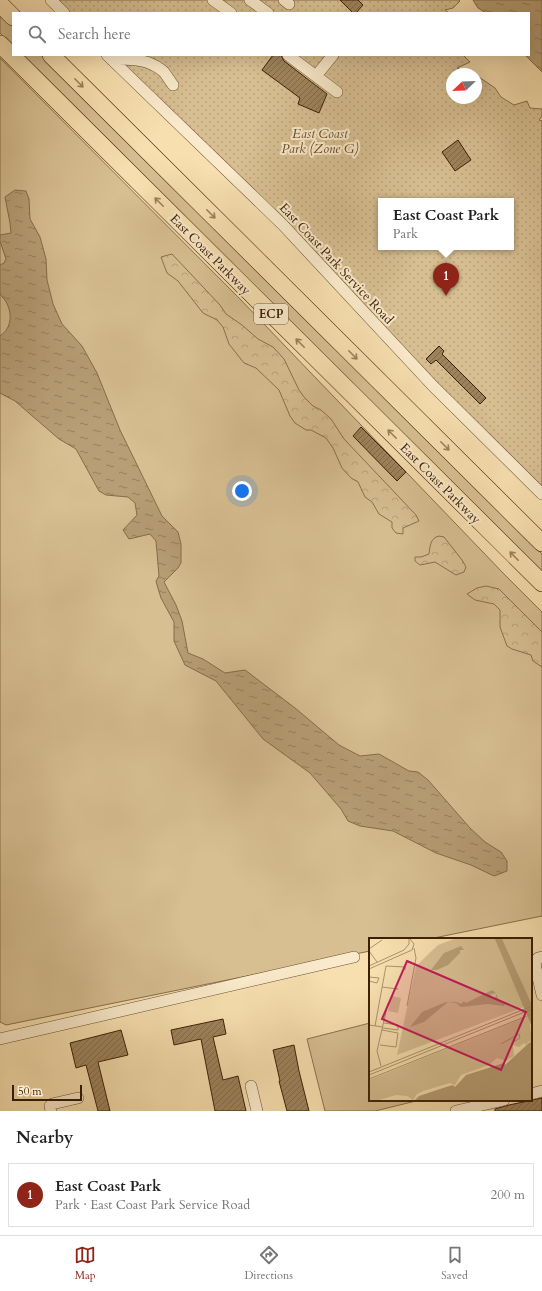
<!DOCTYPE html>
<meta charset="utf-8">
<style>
body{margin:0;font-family:Cardo,serif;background:#f6f6f6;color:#222}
.compass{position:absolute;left:446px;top:68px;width:36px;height:36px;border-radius:50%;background:#fff;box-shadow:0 4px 16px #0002;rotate:247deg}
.scale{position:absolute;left:12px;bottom:10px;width:70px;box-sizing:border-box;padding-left:4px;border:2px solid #3c2003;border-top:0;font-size:11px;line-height:14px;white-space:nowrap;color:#3c2003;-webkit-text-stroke:3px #faeacb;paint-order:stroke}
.you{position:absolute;left:242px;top:491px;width:14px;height:14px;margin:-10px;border:3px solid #fff;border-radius:50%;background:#1a73e8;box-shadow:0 0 0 6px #1a73e833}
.badge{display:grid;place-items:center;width:26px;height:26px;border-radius:50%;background:#8f2418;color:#fff;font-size:13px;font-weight:700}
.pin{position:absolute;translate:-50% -33px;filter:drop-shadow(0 1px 2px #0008)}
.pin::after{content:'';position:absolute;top:21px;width:14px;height:12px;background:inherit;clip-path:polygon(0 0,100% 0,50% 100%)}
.popup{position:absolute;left:378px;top:198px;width:136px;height:52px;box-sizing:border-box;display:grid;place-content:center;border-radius:0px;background:#fff;filter:drop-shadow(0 1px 3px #0005);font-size:13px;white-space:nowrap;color:#767676}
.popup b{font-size:15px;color:#222}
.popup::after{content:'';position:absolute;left:50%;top:100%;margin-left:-8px;border:8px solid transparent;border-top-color:#fff}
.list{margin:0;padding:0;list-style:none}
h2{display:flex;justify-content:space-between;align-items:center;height:52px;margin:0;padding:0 16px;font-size:17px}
h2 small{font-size:13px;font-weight:400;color:#767676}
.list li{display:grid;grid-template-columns:26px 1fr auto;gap:12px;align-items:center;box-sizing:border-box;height:64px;margin:0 8px 8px;padding:0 8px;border:1px solid #e0e0e0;border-radius:0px}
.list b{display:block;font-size:15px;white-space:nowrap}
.list p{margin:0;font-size:13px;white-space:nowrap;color:#767676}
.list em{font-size:13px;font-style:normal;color:#767676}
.icon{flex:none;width:22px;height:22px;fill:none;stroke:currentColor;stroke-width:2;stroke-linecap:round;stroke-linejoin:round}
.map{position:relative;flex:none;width:542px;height:1111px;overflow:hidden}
.search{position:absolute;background:#fff;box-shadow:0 4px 16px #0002;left:12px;right:12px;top:12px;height:44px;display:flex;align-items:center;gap:10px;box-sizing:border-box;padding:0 14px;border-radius:0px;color:#767676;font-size:15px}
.sheet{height:124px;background:#fff}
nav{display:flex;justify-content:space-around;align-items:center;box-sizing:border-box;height:56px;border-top:1px solid #e0e0e0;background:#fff;font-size:11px;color:#767676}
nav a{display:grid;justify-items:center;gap:2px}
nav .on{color:#8f2418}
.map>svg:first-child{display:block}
</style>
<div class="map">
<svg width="542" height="1111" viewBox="0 0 542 1111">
<defs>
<pattern id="forest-crowns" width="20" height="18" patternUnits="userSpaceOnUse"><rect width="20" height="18" fill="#d7bf92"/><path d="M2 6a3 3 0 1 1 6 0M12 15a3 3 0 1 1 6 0" fill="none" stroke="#b9a47c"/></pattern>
<pattern id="park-dots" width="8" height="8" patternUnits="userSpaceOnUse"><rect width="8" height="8" fill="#d7bf92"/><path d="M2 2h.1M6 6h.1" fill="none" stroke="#b9a47c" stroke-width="1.8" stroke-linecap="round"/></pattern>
<pattern id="water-ripples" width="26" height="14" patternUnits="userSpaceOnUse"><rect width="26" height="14" fill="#b79e75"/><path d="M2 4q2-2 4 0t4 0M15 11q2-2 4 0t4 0" fill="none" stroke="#96805e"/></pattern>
<pattern id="building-hatch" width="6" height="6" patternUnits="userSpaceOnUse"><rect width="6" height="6" fill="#9d835c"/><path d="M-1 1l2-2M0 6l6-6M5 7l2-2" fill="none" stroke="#816b4a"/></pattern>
</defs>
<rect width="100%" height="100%" fill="#f7dfaf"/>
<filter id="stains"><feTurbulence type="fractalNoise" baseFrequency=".005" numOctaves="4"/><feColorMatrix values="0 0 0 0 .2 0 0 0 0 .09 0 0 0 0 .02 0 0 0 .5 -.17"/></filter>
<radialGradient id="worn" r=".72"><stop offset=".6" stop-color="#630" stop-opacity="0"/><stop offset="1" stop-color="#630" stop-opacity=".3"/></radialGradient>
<!-- green -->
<path fill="#d7bf92" stroke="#8a704a" d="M0,14L13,27V46L0,33Z
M23,55H41L542,554V572Z
M0,58L239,298L504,574L542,612V916L429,939H370V951L6,1025L0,1022Z
M370,1023V1100H420L375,1111H325L307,1039Z"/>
<!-- forest -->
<path fill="url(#forest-crowns)" stroke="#8a704a" d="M172,254L220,305L226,314L242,325L258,339L273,347L284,359L299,390L304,397L313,406L321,410L331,419L344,439L416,515L419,521L403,528V534L396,533L392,528V522L379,514L372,502L365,497L358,482L351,478L342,468L333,448L326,438L311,430H306L295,423L290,416L279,390L256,368L244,363L229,344L223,327L217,320L203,313L178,281L167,273L161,257Z
M439,536L444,537L462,560L466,567L464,572L456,575L435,562L420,565L415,561V557H421L429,554C430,547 430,538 439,536Z
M486,586L499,589L542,632V667L533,661L531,655L512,649L507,646L500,627V610L494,604L475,600L467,594L477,588Z"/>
<!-- park -->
<path fill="url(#park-dots)" stroke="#8a704a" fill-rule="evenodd" d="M57,0H459L460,1L453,8L445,10L449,13H70Z
M112,55H463L470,62L457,68L473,74H452V98H476V75L495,88L501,97L514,105L527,101L530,108L542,109V116L539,120L542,121V491ZM381,201H511V247H381Z"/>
<!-- water -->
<path fill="url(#water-ripples)" stroke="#866c47" d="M473,0H542V72L525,55H529V13H486L478,8Z
M15,190L26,191L29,199L30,219L40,237L46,259L47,280L53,304L62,324L82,346L97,373L120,430L162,516L178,532L181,544V563L178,568L164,582L176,605L182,621L188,653L203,659L225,673L245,670L295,708L339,745L360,756L379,754L409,771L418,772L428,780L470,828L485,842L501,852L507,861V871L494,876L471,865L436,853L393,831L360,826L348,821L341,809L310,773L263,739L216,681L185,665L174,641V622L161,598L157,585L156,581L159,576L156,541L150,534L129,539L123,530L137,515L135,503L128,497L106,495L99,491L76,449L59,439L15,401L0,393V336C12,328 13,313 5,300C3,298 1,296 0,293C0,284 0,273 0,265L4,263L6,259L0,241V235L11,233L10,223L5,197Z"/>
<!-- building -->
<path fill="url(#building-hatch)" stroke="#3c2003" d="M340,0H358L363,5L356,13H353Z
M273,55H281L284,61L327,94L319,113L298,104L300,98L262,70Z
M458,140L471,160L455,171L442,152Z
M439,346L444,351L442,354L486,398L480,404L436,360L431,364L426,359Z
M361,427L406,472L397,481L353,436Z
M223,1019L226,1034L213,1037L223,1080L238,1076L246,1111H215L201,1039L174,1045L171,1030Z
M121,1030L128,1055L98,1062L110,1111H98L86,1065L76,1068L70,1043Z
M294,1045L299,1071L309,1111H287L279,1081H280L273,1050Z
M542,1098V1111H495V1109L509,1105Z"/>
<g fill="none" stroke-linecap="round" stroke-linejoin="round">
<!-- minor casing -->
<g stroke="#6b502e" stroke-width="12">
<path id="minor" d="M51,0L64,13
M213,0L231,13
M250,0L268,13
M284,0L289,4
M107,55L283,225L432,385L542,494
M288,55L337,92
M112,60C129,58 150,59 164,72C167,76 170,81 173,85
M316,76L333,55
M542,957L538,958L535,964L542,995
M0,1039L354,957
M251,1086L257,1111
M531,1094L542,1091
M51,1111L50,1106L52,1104L78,1098
M456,1111L504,1100"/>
</g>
<!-- highway casing -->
<g stroke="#3c2003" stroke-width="18">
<path id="highway" d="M0,4L13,17
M0,44L542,583
M51,55L542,543"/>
</g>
<!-- minor -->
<use href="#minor" stroke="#faeacb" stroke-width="11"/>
<!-- highway -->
<use href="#highway" stroke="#f7dfaf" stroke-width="17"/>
</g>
<!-- one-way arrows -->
<defs><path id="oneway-shaft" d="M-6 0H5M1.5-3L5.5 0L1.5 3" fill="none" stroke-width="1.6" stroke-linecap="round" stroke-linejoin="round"/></defs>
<g stroke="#9a8059">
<use href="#oneway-shaft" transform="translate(79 83) rotate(45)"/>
<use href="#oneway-shaft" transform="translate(159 202) rotate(-135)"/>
<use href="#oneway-shaft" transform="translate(211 214) rotate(45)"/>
<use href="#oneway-shaft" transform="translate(300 343) rotate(-135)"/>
<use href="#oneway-shaft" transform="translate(353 355) rotate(45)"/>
<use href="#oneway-shaft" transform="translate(392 434) rotate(-135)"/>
<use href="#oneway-shaft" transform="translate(445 446) rotate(45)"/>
<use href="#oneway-shaft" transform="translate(514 556) rotate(-135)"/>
</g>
<g text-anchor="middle" stroke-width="4" stroke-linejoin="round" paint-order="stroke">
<!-- shield labels -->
<rect fill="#faeacb" stroke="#755d3f" stroke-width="1" x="254" y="304" width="34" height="20" rx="3"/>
<g font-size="12" font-weight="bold" fill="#3c2003">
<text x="271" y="318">ECP</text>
</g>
<!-- park labels -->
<g font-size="13" font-style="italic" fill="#634827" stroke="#faeacb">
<text x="320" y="138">East Coast<tspan x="320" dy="15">Park (Zone G)</tspan></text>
</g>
<!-- street labels -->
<g font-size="13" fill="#3c2003" stroke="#faeacb">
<text transform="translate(211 254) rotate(45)" y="5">East Coast Parkway</text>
<text transform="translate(337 263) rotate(47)" y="5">East Coast Park Service Road</text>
<text transform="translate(441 483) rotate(45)" y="5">East Coast Parkway</text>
</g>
</g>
<!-- overview -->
<g transform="translate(369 938)">
<rect width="163" height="163" fill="#f7dfaf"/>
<path d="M85,1H163V63L155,69L28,117L47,28L69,7ZM22,58L32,60L29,75L19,73Z" fill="#d7bf92"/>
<path d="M122,79L107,87L82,95V92Z" fill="#d7bf92"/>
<path d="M160,78L163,105L160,103L157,107L155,105L150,109L144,107L145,118L137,123L128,120L120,127L92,137L86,147L81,145L54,153L48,156L44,162L38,158L27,157L10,162H0V142Z" fill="#d7bf92"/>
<path d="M126,1H133L163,67V89ZM92,8L95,12H91V15L79,27L68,32H62L75,15ZM123,52L127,55L122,56L121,60H126L128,56L129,62L136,66L135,68L119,66L92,69L87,65L79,64L55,84L41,89L53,74L77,64H87L92,66L95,63L97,65ZM161,104L163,106V162H46L50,158L74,150L84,147L86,149L97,137L135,125L136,127Z" fill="#b79e75"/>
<path fill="none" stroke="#ac936a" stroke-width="1" d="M0,11L13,2M0,13L8,24M0,28L35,12L40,6V1M0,31L43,12L45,6L41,1M0,39L10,40L8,45L0,43M13,49L29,51M38,68L47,20L45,10M0,87L14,89M6,88L17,28L36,29V32M14,90L29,92V87L15,85M132,106L150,96L151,100L143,105M11,107L27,109L29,95L13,92M12,128L8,113L19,65M0,134L163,68M0,137L163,71M0,141L163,76"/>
<path fill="#c2185b" fill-opacity="0.15" stroke="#c2185b" stroke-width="2" d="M38,23L157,74L132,132L13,81Z"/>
<rect width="163" height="163" fill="none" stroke="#3c2003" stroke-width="2"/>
</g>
<rect width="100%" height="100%" filter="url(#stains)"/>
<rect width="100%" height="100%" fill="url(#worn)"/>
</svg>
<svg class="compass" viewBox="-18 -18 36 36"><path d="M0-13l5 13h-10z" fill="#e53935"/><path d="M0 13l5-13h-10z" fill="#767676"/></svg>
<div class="scale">50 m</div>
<div class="you"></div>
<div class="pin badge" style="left:446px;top:296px">1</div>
<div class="popup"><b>East Coast Park</b>Park</div>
<div class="search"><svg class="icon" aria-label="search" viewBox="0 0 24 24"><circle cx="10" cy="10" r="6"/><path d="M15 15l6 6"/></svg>Search here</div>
</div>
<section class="sheet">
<h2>Nearby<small></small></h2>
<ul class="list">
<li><span class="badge">1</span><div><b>East Coast Park</b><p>Park · East Coast Park Service Road</p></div><em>200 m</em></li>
</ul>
</section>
<nav>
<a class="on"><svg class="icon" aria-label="map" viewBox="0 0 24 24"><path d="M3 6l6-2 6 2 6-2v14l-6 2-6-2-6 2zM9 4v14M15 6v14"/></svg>Map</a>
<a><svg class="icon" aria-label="directions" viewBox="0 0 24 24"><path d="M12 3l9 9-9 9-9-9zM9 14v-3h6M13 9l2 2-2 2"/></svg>Directions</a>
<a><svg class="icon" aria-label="saved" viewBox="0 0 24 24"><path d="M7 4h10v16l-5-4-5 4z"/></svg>Saved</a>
</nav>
